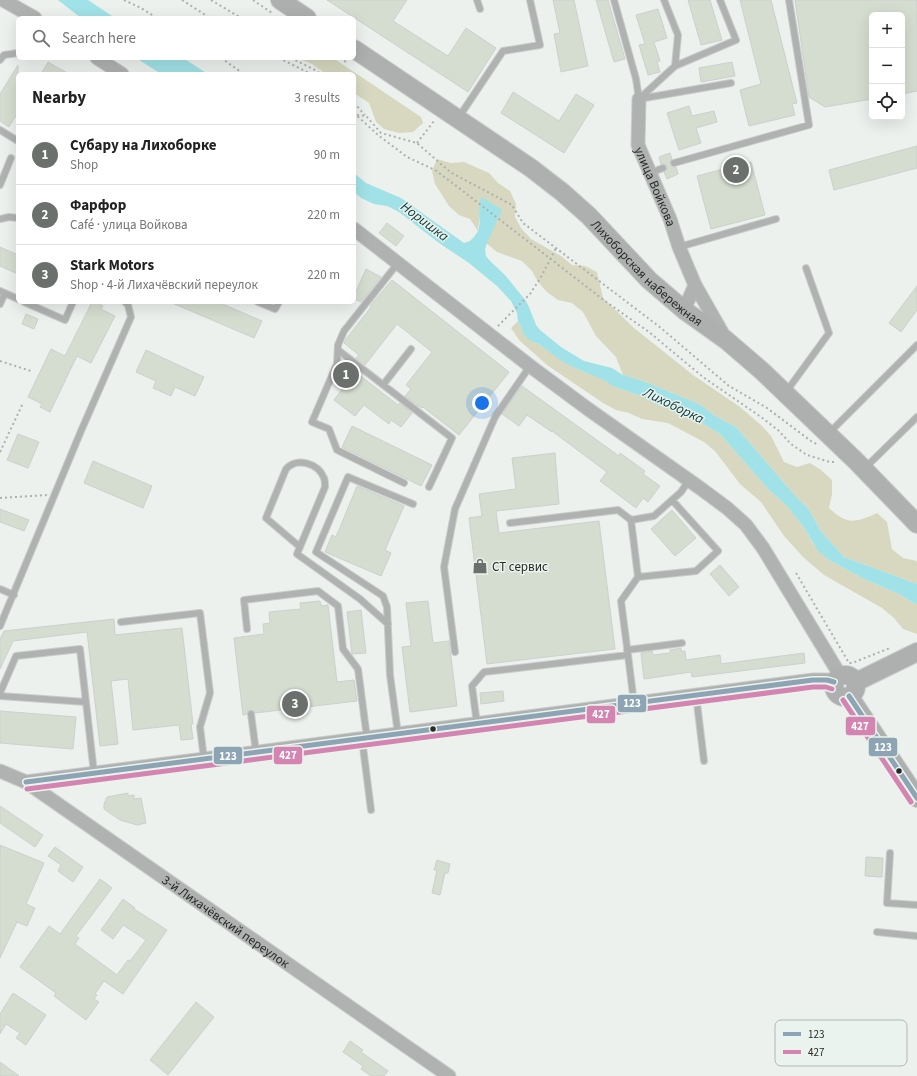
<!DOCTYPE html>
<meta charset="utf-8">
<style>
body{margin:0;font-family:"Source Sans 3",sans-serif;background:#f2f2f2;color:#222}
.controls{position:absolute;right:12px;top:12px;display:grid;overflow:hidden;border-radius:6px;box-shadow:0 4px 16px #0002}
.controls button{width:36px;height:36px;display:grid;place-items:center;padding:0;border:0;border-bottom:1px solid #e0e0e0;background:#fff;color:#222;font:20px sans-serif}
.you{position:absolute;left:482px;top:403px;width:14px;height:14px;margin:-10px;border:3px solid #fff;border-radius:50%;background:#1a73e8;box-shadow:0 0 0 6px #1a73e833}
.badge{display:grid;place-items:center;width:26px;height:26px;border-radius:50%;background:#6c706d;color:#fff;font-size:13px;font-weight:700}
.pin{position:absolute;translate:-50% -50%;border:2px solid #fff;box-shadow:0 1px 4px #0006}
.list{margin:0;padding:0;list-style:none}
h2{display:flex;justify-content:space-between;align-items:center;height:52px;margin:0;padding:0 16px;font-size:17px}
h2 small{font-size:13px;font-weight:400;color:#767676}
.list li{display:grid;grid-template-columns:26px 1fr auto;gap:12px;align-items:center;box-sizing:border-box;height:60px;padding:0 16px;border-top:1px solid #e0e0e0}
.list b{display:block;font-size:15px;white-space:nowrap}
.list p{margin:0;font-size:13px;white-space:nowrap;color:#767676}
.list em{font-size:13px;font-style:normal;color:#767676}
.icon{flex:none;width:22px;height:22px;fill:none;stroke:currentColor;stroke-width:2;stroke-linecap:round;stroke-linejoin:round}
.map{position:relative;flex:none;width:917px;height:1076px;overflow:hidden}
.search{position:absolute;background:#fff;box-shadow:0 4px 16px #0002;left:16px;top:16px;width:340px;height:44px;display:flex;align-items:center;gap:10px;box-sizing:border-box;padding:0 14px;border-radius:6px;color:#767676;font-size:15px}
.panel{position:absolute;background:#fff;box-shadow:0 4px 16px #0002;left:16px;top:72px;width:340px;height:232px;border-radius:6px}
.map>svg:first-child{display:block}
</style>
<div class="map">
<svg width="917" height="1076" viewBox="0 0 917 1076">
<rect width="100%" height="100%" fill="#ecf1ee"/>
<!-- green -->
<path fill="#d7d8bf" d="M297,58H333L421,117L423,123L413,132L399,133L384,129L376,122L369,103L354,93V74H326L312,64Z
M437,159L451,163L464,162L489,173L498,183L510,191L516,204L515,217L521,228L531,239L561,256L572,265L585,266L597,272L603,298L634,328L693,375L740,407L762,426L771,436L784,462L797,467L810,463L821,470L832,480V494L829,508C847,525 855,523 877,513L887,522L892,549L903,558L917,561V584L844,557L821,531L808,508L798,499L736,427L717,417L699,404L643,381L623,375L616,357L596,336L583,312L572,303L558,300L547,292L538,282L532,271L522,261L497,252L486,243L489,236L479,203L480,210L478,231L470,219L459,215L449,206L435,184L432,171Z
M518,321C523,332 528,340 540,345L575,368L607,381L612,386L644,397L656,404L669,409L675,413L702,423L720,434L770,491L786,505L803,526L814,545L829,560L866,580L899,594L917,605V634L903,629L894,618L882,608L824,575L803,557L784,536L761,502L740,484L715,451L704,442L668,423L642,419L629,413L616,410L603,403L547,365L519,340L511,328Z"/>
<!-- water -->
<path fill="#a0e2e7" d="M58,0H88L115,18H81Z
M136,58H183L208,74H161Z
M354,173L366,183L401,198L464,243L470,241C473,238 476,235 478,231C482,222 476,204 482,197L502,210L487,243L485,249L486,256L490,261L505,275L526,301L529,307L536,325L540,330L561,347L584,361L612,368L623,375L643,381L699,404L717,417L736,427L798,499L808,508L821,531L844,557L917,584V605L899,594L866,580L829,560L818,551L803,526L786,505L770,491L720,434L702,423L675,413L669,409L656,404L644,397L612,386L606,381L575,368L563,362L540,345L528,339L524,334L518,321L517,313L511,301L497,286L469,263L439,243L399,212L387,206L374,204L361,198L354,192Z"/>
<!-- building -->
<path fill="#d4ddcf" stroke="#cdd0cd" d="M327,0H407L393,21L448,56L466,28L496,48L468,92Z
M553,0H574L588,66L561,72L554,34L560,33Z
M596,0H608L625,59L614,62Z
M688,0H710L722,40L701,45Z
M740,0H771L797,103L792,104L795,115L749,126L740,90L761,84Z
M795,0H917V91L902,94V15H872V99L825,107L809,97Z
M658,9L667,38L654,42L660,61L657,62L660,72L648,75L639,45L645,44L636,15Z
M48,62L69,74H41Z
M732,62L735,76L701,82L699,68Z
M18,65V112L9,127L0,121V94Z
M513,92L559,121L576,94L594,105L564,153L501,113Z
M689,106L692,116L714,111L717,122L696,128L701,143L679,150L667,113Z
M917,146V168L834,190L829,170Z
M670,153L672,159L670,162V165L673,167H676L678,174L667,179L664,172L667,169V166L664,164H661L659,157Z
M751,162L765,215L711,229L697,176Z
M387,223L404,236L396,246L379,233Z
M0,247L18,255V274L0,266Z
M366,269L381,277L361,302L354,299V296Z
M392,280L509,372L459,435L423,407L422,408L417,405L405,396L411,389L406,385L432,352L397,324L365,365L356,358L359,355L344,343L346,339L371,307L370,306Z
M917,286V310L901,332L889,323Z
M92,302H95L103,306L101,309L115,316L91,363L77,356L50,412L40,407L42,404L28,397L51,349L65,356Z
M170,302H218L262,321L254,338Z
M26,314L38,319L34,329L22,324Z
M146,350L204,377L195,396L175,387L171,396L153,388L156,381L136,372Z
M351,366L359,372L358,374L398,405L400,403L412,413L401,427L391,420L389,424L364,405L355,416L334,400L343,388L337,384Z
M522,386L619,456L620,453L645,471L643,474L660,486L648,502L643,498L636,508L600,481L607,472L552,431V432L527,415L519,426L502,414Z
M352,426L432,465L421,486L342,447Z
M18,434L39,442L28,468L7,460Z
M555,453L559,504L496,511L499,533L599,521L615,649L487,664L469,518L482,516L479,494L516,489L512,458Z
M93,461L152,486L143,508L84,483Z
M357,486L404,506L385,550L391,553L381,576L325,552L332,535L336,537Z
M0,509L29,520L24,531L0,522Z
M672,510L696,538L675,556L651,529Z
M720,565L739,587L729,596L710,574Z
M320,601L321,606L328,605L337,682L354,680L357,701L255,713L254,711L251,710L248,711L247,714L243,715L234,638L264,634L263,624L270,623L269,612L301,609L300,603Z
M428,601L433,643L449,641L457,706L410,712L402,647L411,646L406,603Z
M361,610L366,653L352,654L347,612Z
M114,619L115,635L182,628L193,724H191L193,739L181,740L179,725L133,730L128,679L111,681L118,744L100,746L87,632L13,641L0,669V639L4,631Z
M681,648V651H685L686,660L720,655L721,664L804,653L805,663L692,677L691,672L644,679L641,653L652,651L653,655L670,653V650Z
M503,691L504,701L481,704L480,693Z
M0,711L76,717L73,749L0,743Z
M128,793V796L134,795V799L141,798L146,823L137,825L120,820L104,809V804L107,797Z
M0,806L43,835L35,847L0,823Z
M0,845L44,863L26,904L35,908L27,926L17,922L0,958Z
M55,847L83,867L73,882L58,871L61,865L48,856Z
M866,857L883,858L882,877L865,876Z
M437,860L450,864L448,873H445L440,895L432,893L437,870H434Z
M100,879L112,888L76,936L79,938L75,944L117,975L128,960L130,961L146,940L123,925L113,939L101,930L123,899L135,908L134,909L167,930L123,994L104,981L95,994L97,995L94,999L99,1002L86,1020L54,996L56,993L20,967L49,926L60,934Z
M13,993L46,1015L26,1045L16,1038L20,1033L6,1024L0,1034V1014Z
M196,1002L214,1017L168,1075L150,1060Z
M350,1041L363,1050L361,1052L388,1071L384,1076H371L361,1069L363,1066L343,1052Z
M0,1062L19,1076H0Z"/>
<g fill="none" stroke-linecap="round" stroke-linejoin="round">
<!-- lane casing -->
<g stroke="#c9ccca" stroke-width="8">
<path id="lane" d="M477,0L480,9
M614,0L636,79L639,99
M664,0L678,35L675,66
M0,60L4,55L18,53
M639,99L675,66L736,40L720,0
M639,99L731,83
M459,117L503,51L540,45L530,0
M0,130L18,141
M674,163L809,125L789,0
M650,173L663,168
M0,185L11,158
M0,219L9,217L18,218
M679,247L776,219
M398,263L344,331L338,345L337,364L312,422L329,429L337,450L404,483
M0,291L18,299
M24,302L65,320L73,302
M258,302L275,309L279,302
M0,304L5,293
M338,350L452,438L429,487
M383,385L411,349
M786,392L829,333L806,268
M829,433L917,345
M865,468L917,417
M631,520L654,516L681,492L689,480
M510,523L618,510L631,520L638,577L621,601L628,655
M300,547L266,518L286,469C297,457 318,463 324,478C325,480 325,484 325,487L297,554L360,599L388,624
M638,577L696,571L718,551L672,500
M0,589L14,595
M121,622L200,613L210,693L200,727L204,759
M0,626L81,431L131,317L128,305L125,302
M247,629L244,600L318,591L338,606L343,649L358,669L367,738
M627,650L682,643
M455,652L444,567L455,509L495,417L530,366
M0,693L16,656L80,649L94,773
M696,695L704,761
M0,696L86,702
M251,714L256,752
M477,724L472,686L484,672L628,655L634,703
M398,734L390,675L387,607L383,596L316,552L348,477L413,504
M362,739L371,810
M890,853L887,903L917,905
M877,932L917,936"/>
</g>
<!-- street casing -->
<g stroke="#c9ccca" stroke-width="15">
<g id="street">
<path d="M3,0L35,18"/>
<path d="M97,58L122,74"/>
<path id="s1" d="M639,99L638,145L670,219L679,247L695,285L724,336"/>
<path d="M354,229L530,366L588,409L700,488L727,508L746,525L763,548L840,675"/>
<path d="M684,310L695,285"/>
<path id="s2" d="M0,771L26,782L449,1076"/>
<path d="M26,782L813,680H827L834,682"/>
</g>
</g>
<!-- secondary casing -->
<g stroke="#c9ccca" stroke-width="20">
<g id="secondary">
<path d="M280,0L307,18"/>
<path id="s3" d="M354,49L531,168L562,192L589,216L649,280L684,310L726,340L762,371L856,461L917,524"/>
<circle cx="845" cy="686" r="11"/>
<path d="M856,682L917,652"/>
<path d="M849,696L917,798"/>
</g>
</g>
<!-- path -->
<path stroke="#aeb0af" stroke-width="2" stroke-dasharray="2 3" stroke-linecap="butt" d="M124,0L141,8L157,18
M182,0L210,18
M211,0L241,18
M253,0L272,13
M221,58L244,74
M279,58L311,74
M291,58L315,70L321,74
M340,58L346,62
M354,103L365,115
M354,113L378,135L407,157L435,170L455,185L605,301L649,332L703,377L761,417L778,430L791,444L807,455L830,462H837
M357,115L366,116L381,133L417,143L450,172L512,205L523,223L661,328L729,386L767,408L811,441L818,445
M417,143L434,121
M498,326L530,294L541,277L556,248
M0,361L31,371
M0,452L23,403
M0,498L47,495
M796,573L849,663H852L890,648"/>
<!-- lane -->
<use href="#lane" stroke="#b0b1b1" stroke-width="6"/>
<!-- street -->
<use href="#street" stroke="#b0b1b1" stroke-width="13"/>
<!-- secondary -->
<use href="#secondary" stroke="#aeb0af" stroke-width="18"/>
<!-- bus-1 casing -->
<g stroke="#eaf3ed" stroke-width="8">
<path id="bus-1" d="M849,696L917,798
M26,782L813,680H827L834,682"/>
</g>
<!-- bus-2 casing -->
<g stroke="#eaf3ed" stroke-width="8">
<path id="bus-2" d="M843,700L911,802
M27,789L813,687H826L832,689"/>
</g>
<!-- bus-1 -->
<use href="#bus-1" stroke="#8ca4b3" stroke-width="5"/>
<!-- bus-2 -->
<use href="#bus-2" stroke="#d484b0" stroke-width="5"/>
</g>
<!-- icons -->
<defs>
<g id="shop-bare" transform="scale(1.2)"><path d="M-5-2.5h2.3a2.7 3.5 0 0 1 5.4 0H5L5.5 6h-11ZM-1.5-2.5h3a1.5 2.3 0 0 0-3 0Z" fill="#6c706d" stroke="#eaf3ed" stroke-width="2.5" paint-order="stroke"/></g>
</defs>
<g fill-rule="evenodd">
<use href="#shop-bare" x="480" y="566"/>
</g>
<!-- markers -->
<g fill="#272a27" stroke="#eaf3ed" stroke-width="1.5">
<circle cx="433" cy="729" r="3.5"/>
<circle cx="899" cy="771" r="3.5"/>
</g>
<g text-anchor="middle" stroke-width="3" stroke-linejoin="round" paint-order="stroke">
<!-- street labels -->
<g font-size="13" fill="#272a27" stroke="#eaf3ed">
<text dy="5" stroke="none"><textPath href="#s1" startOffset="91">улица Войкова</textPath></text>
<text dy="5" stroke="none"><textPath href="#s3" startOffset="370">Лихоборская набережная</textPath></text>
<text dy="5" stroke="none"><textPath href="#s2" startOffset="272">3-й Лихачёвский переулок</textPath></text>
</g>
<!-- poi labels -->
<g font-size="13" fill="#272a27" stroke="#eaf3ed" text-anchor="start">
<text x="492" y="571">СТ сервис</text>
</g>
<!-- water labels -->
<g font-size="14" font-style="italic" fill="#0b393c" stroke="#eaf3ed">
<text transform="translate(425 221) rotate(37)" y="5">Норишка</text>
<text transform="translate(674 405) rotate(26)" y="5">Лихоборка</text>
</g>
</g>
<!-- legend -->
<rect x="775" y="1020" width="132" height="46" rx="6" fill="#eaf3ed" stroke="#b0b7b2" stroke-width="1"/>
<rect x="783" y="1032" width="18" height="4" fill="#8ca4b3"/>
<rect x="783" y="1050" width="18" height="4" fill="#d484b0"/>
<g font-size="11" fill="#272a27">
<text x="808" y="1038">123</text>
<text x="808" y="1056">427</text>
</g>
<g stroke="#eaf3ed" stroke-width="1.5">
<rect x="617" y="694" width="30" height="19" rx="4" fill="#8ca4b3"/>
<rect x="586" y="705" width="30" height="19" rx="4" fill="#d484b0"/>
<rect x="845" y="716" width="31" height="20" rx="4" fill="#d484b0"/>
<rect x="868" y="737" width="30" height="20" rx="4" fill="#8ca4b3"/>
<rect x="273" y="746" width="30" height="19" rx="4" fill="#d484b0"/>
<rect x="213" y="746" width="30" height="19" rx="4" fill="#8ca4b3"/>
</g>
<g font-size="11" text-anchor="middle" font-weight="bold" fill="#fff">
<text x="632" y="707">123</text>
<text x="601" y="718">427</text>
<text x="860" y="730">427</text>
<text x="883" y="751">123</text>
<text x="288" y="759">427</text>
<text x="228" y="760">123</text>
</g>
</svg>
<div class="controls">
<button>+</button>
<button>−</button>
<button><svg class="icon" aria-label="locate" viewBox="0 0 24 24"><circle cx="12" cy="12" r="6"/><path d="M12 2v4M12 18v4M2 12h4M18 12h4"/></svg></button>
</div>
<div class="you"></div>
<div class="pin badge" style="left:346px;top:375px">1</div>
<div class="pin badge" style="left:736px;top:170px">2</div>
<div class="pin badge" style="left:295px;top:704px">3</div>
<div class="search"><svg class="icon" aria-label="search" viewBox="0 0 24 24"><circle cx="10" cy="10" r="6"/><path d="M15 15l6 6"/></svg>Search here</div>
<section class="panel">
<h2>Nearby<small>3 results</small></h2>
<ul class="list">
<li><span class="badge">1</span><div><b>Субару на Лихоборке</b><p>Shop</p></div><em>90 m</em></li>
<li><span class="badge">2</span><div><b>Фарфор</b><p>Café · улица Войкова</p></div><em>220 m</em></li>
<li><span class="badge">3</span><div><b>Stark Motors</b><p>Shop · 4-й Лихачёвский переулок</p></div><em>220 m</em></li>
</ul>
</section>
</div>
